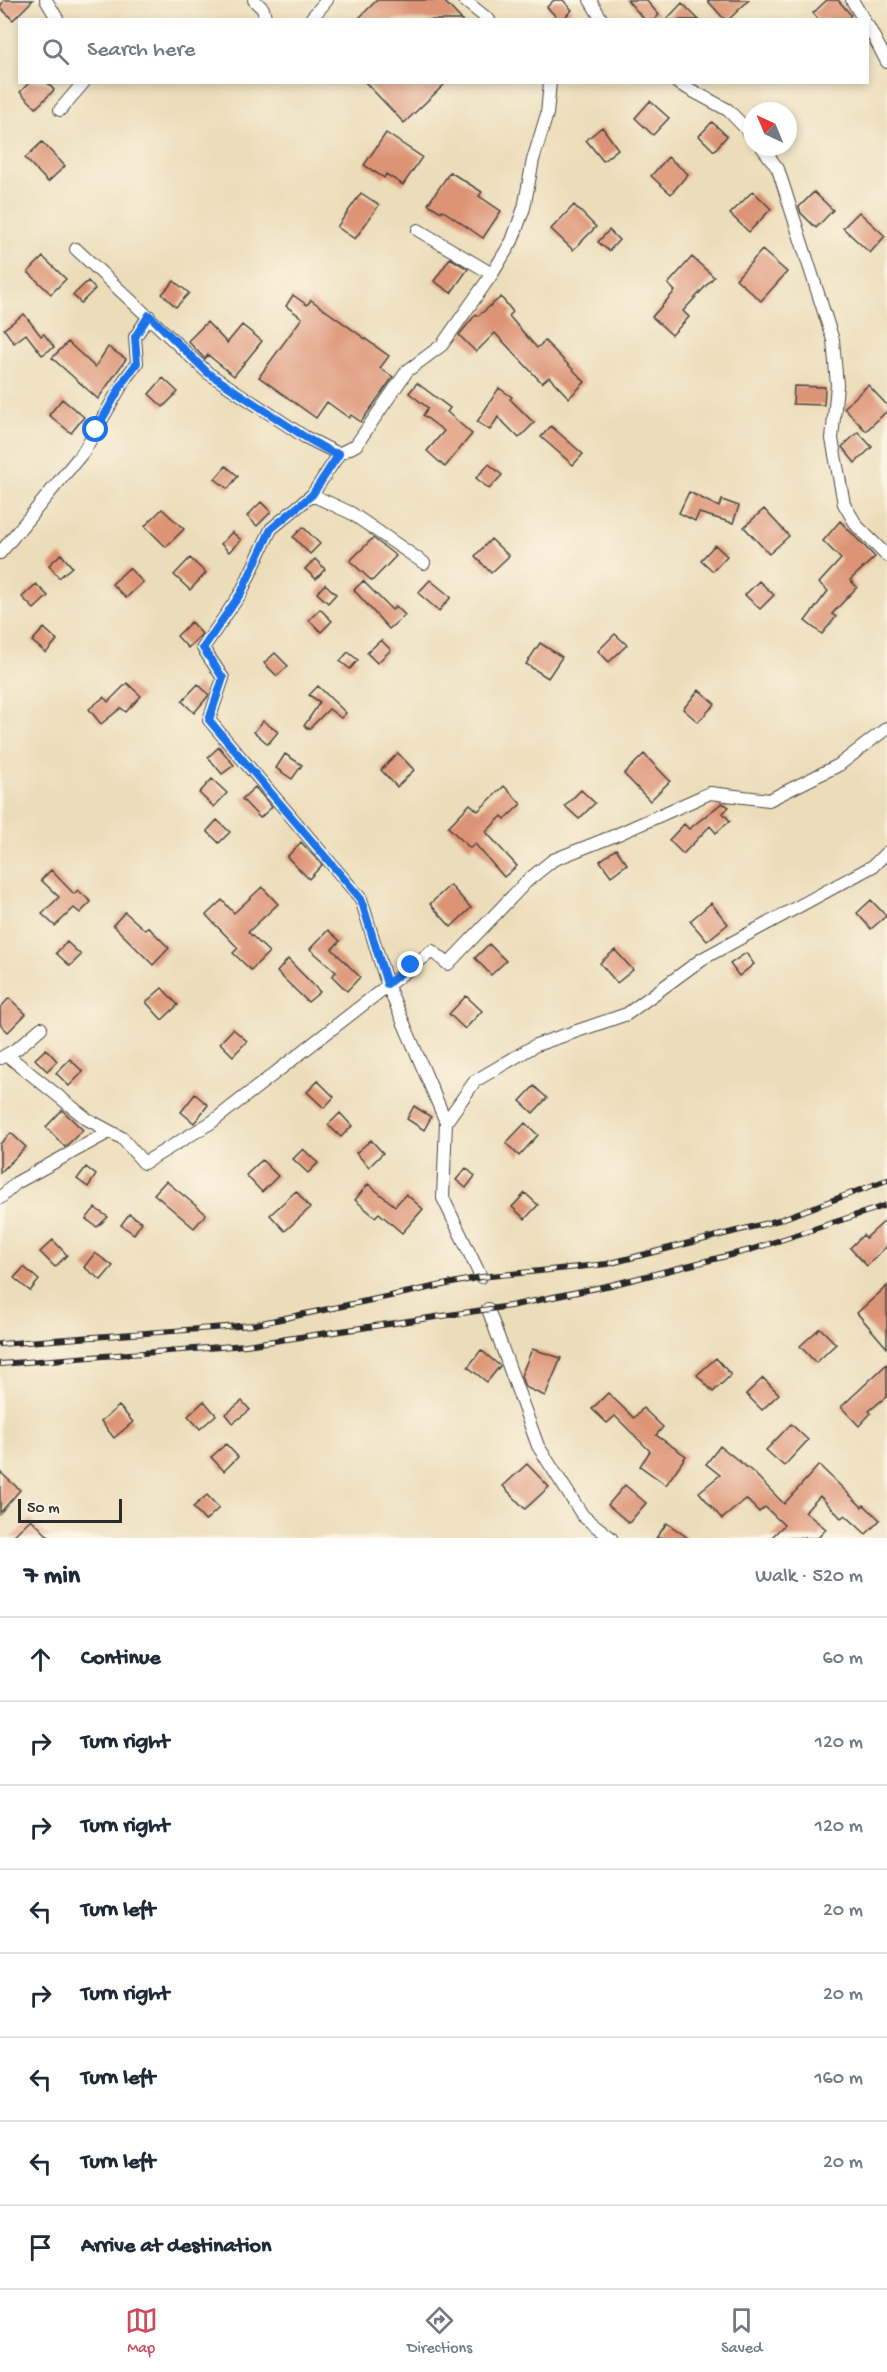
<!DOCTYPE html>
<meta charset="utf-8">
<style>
body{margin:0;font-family:"Gochi Hand",sans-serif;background:#f6f6f7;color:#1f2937}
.compass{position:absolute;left:743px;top:102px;width:54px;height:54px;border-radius:50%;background:#fff;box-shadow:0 3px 9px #0003;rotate:316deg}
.scale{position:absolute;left:18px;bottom:15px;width:104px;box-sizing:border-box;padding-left:6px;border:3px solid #2b2b2b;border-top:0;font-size:16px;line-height:21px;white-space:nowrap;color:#2b2b2b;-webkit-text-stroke:4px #fcf5e5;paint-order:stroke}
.stop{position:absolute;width:18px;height:18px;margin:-14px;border:4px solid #1a73e8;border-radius:50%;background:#fff}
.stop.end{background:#1a73e8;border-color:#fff;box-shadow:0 2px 6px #0008}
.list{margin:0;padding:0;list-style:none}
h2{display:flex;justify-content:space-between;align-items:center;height:78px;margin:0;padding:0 24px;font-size:26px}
h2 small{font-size:20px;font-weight:400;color:#747a83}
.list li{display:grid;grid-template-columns:39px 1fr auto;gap:18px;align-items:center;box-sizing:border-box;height:84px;padding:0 24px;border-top:2px solid #e0e1e3}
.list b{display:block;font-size:22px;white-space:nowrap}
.list em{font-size:20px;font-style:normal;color:#747a83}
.icon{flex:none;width:33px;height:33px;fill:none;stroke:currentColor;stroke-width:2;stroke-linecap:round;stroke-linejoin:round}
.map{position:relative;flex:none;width:887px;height:1538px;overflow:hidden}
.search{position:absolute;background:#fff;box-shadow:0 3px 9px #0003;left:18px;right:18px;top:18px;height:66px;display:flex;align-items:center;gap:15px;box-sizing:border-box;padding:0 21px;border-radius:0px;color:#747a83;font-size:22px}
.sheet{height:750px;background:#fff}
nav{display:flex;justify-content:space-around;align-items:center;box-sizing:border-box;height:84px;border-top:2px solid #e0e1e3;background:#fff;font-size:16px;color:#747a83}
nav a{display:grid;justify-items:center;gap:3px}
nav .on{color:#d1495b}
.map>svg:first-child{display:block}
</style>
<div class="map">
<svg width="887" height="1538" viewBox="0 0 887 1538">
<rect width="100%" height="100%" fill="#fcf5e5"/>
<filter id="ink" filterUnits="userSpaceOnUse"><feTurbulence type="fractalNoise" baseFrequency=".0167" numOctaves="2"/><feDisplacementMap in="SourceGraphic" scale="12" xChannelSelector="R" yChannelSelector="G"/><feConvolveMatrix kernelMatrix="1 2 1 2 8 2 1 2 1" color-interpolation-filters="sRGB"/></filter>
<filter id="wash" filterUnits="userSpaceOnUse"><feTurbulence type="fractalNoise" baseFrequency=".008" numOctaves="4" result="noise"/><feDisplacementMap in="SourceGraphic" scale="24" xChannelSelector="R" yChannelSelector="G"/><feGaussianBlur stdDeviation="1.35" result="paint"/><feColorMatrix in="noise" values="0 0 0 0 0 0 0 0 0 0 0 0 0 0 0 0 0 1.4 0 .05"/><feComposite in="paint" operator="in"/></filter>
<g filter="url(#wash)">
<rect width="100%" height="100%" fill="#ecddba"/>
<g id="blocks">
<!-- building -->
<path fill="#dd9375" d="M4,0H33L13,20L0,7Z
M377,0H443L462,20H357Z
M554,0H563L572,10L562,20H559L547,7Z
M627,0H646L659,15L654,20H645Z
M707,0H749L728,20H725Z
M827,0H838L851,15L847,20H819L813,13Z
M682,3L699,20H666Z
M30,82H47L54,90L36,108L20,92Z
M365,82H447L404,123Z
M650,101L669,118L653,135L635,118Z
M712,122L727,136L714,151L699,136Z
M602,127L618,149L603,161L586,140Z
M386,133L422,157L403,185L386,174L384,178L364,165Z
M42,142L65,166L48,182L25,158Z
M668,157L688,174L671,194L651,176Z
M450,172L482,192L479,196L501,211L483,238L442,210L441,212L428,204Z
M753,191L771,209L749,232L730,214Z
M814,192L833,210L816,228L801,213L799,207Z
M361,193L379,205L355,239L337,227Z
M574,205L596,227L573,250L551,229Z
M859,212L885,236L870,253L843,228Z
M609,230L619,240L609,251L598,242Z
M762,250L787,272L761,301L736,279Z
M43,257L66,279L51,294L28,272Z
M692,257L714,277L683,311L689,317L672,335L652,317L675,291L668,284Z
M450,258L468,269L451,293L434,281Z
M88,281L95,289L81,303L73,295Z
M174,281L189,293L176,307L162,294Z
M293,295L307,305L311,300L389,356L380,368L393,377L361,422L351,415L349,418L327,402L316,418L259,377L302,318L286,306Z
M501,297L513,312L509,316L537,348L545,341L585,382L569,398L549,377L542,383L495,333L476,352L459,335L476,314L478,316Z
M24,314L41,336L44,334L54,347L42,355L26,334L14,343L4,329Z
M207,322L227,343L242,325L262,341L234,376L208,355L205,359L188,341Z
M68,342L95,367L108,347L126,359L98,399L52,358Z
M163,378L178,392L163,407L149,394Z
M417,383L450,408L447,412L472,434L445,467L427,451L444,431L423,415L428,408L409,393Z
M868,385L887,405V411L866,431L844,408Z
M794,386L825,387L824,405L793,404Z
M499,388L512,397L510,399L534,423L519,438L498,417L490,430L477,422Z
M62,399L84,417L71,433L49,415Z
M551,426L583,454L573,465L541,437Z
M858,432L872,447L855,463L842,447Z
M489,464L502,475L489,489L476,478Z
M226,466L238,476L228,489L215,479Z
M689,492L719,507L722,500L739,506L733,523L699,513L695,521L679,513Z
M261,502L271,512L257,526L247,516Z
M162,509L184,529L166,547L145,526Z
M764,509L789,536L769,554L744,527Z
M840,521L875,557L850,580L857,587L832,614L836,617L822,634L805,621L828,591L819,583L841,559L823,541Z
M303,527L320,544L310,554L293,537Z
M232,532L241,540L229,552L221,544Z
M373,538L396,556L372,581L350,561Z
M491,539L509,556L491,573L475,556Z
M715,545L727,556L713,571L701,560Z
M61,554L72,567L59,578L49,565Z
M190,558L206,573L190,590L174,575Z
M315,559L325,569L316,579L305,569Z
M129,568L143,582L126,598L112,584Z
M430,580L451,597L439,611L418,593Z
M363,581L392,610L396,606L405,615L389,629L354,590Z
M759,581L774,595L760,609L745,595Z
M36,584L48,596L34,609L22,597Z
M325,584L336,594L328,603L317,593Z
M320,609L332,621L321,632L309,620Z
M191,622L202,634L188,648L177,636Z
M44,628L57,640L46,653L32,641Z
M615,634L627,645L609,662L598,651Z
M381,640L391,650L377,663L367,653Z
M540,643L562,657L548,678L526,664Z
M348,652L358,660L350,669L340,661Z
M275,653L288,666L277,676L264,663Z
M127,683L141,696L126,712L121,708L101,724L89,709L104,697L108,702Z
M198,684L209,695L194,713L182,701Z
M318,686L346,713L341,718L329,709L309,729L304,726L320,702L309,695Z
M699,690L715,704L698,722L683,709Z
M263,721L278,732L268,744L254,732Z
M219,747L234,765L222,774L208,757Z
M398,753L414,770L397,787L381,770Z
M285,754L302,765L292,779L276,768Z
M644,754L670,781L650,801L624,774Z
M212,779L227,793L214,807L199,793Z
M504,786L521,804L505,819L502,816L486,832L517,866L504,877L475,844L470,848L448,827L470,804L478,811Z
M255,787L272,807L260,818L242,799Z
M581,790L595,803L579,819L565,806Z
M722,803L729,807L723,813L730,821L716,833L710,826L683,854L669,840L684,824L689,829Z
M217,820L230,832L219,843L207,831Z
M301,842L322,865L309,879L287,857Z
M616,849L627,864L611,876L600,861Z
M51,870L74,894L78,890L91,902L80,913L74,908L55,926L42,914L59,897L41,880Z
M450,885L471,908L451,927L430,904Z
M262,887L278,904L248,932L269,952L251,970L233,953L238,948L206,915L222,900L234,913Z
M871,900L886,916L871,929L857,913Z
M711,903L728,924L707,941L690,921Z
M125,912L145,930L148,927L169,948L153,965L113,925Z
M328,930L340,941L332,949L360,977L347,991L332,976L336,972L310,949Z
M67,942L81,955L70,966L56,953Z
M489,944L506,961L491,975L475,958Z
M615,950L633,970L617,983L600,963Z
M746,953L754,964L739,976L730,964Z
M288,959L320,992L308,1002L277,972Z
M162,988L178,1005L162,1020L146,1002Z
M466,996L482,1011L465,1029L449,1014Z
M9,998L26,1014L8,1032L0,1024V1008Z
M233,1029L247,1041L233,1056L220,1043Z
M46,1049L57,1061L47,1071L35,1059Z
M70,1059L83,1072L69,1086L56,1073Z
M318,1081L334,1097L324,1108L307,1092Z
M534,1086L547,1098L533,1113L520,1101Z
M195,1094L208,1105L194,1123L181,1112Z
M414,1106L431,1117L424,1130L407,1119Z
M62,1110L83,1130L65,1147L46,1127Z
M340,1113L352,1126L341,1137L328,1125Z
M525,1123L538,1135L519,1156L506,1143Z
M11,1133L26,1147L0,1173V1144Z
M371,1140L383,1153L369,1167L356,1153Z
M303,1149L318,1163L308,1173L293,1159Z
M262,1160L278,1176L262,1192L246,1175Z
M86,1167L96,1175L88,1187L77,1179Z
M466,1168L475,1176L466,1188L456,1180Z
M166,1181L206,1214L194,1228L154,1194Z
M368,1184L395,1206L406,1194L423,1209L402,1233L379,1213L375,1217L355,1200Z
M296,1191L310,1208L285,1231L270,1215Z
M525,1193L538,1205L525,1219L512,1207Z
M95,1208L108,1217L97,1227L86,1219Z
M129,1214L142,1222L134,1234L121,1225Z
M887,1219V1246L867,1266L850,1248L863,1235L866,1238Z
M53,1240L67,1255L55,1267L40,1252Z
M95,1253L113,1266L101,1280L84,1267Z
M24,1267L39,1280L30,1291L14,1278Z
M887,1286V1348L857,1313Z
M820,1328L836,1344L816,1363L800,1346Z
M532,1349L561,1358L545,1396L525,1387L521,1376Z
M481,1350L500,1366L487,1382L468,1367Z
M716,1358L731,1375L713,1392L697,1375Z
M887,1364V1396L869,1411L871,1413L859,1426L841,1407Z
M763,1378L779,1394L762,1410L746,1394Z
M608,1393L634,1418L643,1408L663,1427L656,1435L686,1456L666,1485L640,1466L650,1451L615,1416L607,1423L592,1409Z
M204,1401L216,1415L200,1429L188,1416Z
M242,1401L250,1410L233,1423L226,1414Z
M119,1406L133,1422L114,1438L101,1421Z
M791,1424L808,1440L784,1466L766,1450Z
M226,1444L238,1457L224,1471L211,1457Z
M720,1446L754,1473L784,1504L819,1465L862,1507L864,1505L880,1520L866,1534L845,1515L841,1518L820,1496L805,1512L826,1529L818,1538H771L784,1525L765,1507L759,1512L746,1499L722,1519L699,1492L720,1475L706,1464Z
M527,1464L549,1487L525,1509L503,1486Z
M0,1472L20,1490L0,1513Z
M625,1485L646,1503L629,1523L608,1505Z
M207,1495L219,1508L205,1521L193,1507Z
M31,1519L50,1538H11Z
M667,1523L688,1538H656Z"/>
</g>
</g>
<g filter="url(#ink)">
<use href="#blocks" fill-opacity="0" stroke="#484640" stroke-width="1.5"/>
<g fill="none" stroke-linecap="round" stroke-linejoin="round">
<!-- street casing -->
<g stroke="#484640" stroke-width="14">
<path id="street" d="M46,0L58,20
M254,0L263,9L266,20
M464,0L489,20
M590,0L602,20
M852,0L864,20
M310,20L327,0
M868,26L887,62
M676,82L728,110L752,135
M60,110L84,82
M762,147L778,169L833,340L837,385L832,439L844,504L857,526L887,556
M418,230L492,274
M76,249L208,373L305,437L339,454L356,445L407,371L442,345L492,274L512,241L524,208L533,160L547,114L550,82
M339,454L312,495L271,529L241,593L203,648L223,678L209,720L361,899L387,984L446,1122L443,1198L481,1277
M312,495L351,513L424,563
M0,553L84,451L125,379L137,363L135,337L149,316
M7,1055L87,1119L122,1138L144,1163L212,1122L432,951L448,964L527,881L553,860L616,835L710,793L769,800L839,765L887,728
M1,1058L18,1048L41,1028
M446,1122L475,1081L536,1045L627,1014L702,959L873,866L887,852
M0,1198L16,1183L109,1132
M488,1309L538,1446L583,1516L611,1538"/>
</g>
<!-- street -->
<use href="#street" stroke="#fff" stroke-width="12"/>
<!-- rail casing -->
<g stroke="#2b2b2b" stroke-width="6">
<path id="rail" d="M0,1344L252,1325L481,1277L607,1264L779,1220L887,1180
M0,1364L246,1345L510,1306L611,1285L750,1250L887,1205"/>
</g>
<!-- rail -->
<use href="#rail" stroke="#fcf5e5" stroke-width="4" stroke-dasharray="11" stroke-linecap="butt"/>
</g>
</g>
<g fill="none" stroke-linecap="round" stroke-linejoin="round" filter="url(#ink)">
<!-- route -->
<path stroke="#1a73e8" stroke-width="8" d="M96,430L125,379L137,363L135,337L149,315L208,373L305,437L331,452L339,454L312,495L271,529L241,593L203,648L223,678L209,720L361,899L387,984L411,965"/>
</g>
</svg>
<svg class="compass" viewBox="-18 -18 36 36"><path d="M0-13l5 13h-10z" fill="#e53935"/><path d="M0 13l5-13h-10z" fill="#747a83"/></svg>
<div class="scale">50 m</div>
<div class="stop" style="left:96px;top:430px"></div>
<div class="stop end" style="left:411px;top:965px"></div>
<div class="search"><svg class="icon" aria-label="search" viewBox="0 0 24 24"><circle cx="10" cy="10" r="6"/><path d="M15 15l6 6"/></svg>Search here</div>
</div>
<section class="sheet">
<h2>7 min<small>Walk · 520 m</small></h2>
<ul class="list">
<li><svg class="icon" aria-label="ahead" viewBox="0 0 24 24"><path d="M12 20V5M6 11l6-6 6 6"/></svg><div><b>Continue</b></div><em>60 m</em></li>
<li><svg class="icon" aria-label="right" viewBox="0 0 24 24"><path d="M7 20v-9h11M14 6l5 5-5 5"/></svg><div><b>Turn right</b></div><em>120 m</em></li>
<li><svg class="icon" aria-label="right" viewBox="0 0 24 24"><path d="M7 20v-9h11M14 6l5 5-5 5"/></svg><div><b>Turn right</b></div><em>120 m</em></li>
<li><svg class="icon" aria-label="left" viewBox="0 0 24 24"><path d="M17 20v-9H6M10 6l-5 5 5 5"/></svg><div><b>Turn left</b></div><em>20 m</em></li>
<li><svg class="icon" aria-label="right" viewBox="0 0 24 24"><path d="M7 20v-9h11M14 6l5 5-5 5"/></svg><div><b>Turn right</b></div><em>20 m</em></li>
<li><svg class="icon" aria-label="left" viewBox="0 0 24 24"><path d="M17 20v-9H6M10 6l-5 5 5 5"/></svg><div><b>Turn left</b></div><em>160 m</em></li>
<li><svg class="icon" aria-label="left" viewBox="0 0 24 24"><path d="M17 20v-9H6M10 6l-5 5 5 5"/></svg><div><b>Turn left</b></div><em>20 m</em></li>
<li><svg class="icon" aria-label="arrive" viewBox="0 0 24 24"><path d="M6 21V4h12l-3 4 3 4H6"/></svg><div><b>Arrive at destination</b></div></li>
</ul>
</section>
<nav>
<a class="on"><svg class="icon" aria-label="map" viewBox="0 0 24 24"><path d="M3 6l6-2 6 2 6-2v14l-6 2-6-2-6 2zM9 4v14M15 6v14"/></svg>Map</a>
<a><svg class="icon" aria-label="directions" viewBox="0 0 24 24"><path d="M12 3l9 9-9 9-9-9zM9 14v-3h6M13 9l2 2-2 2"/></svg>Directions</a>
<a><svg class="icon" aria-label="saved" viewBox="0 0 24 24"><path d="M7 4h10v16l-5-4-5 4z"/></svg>Saved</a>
</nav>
